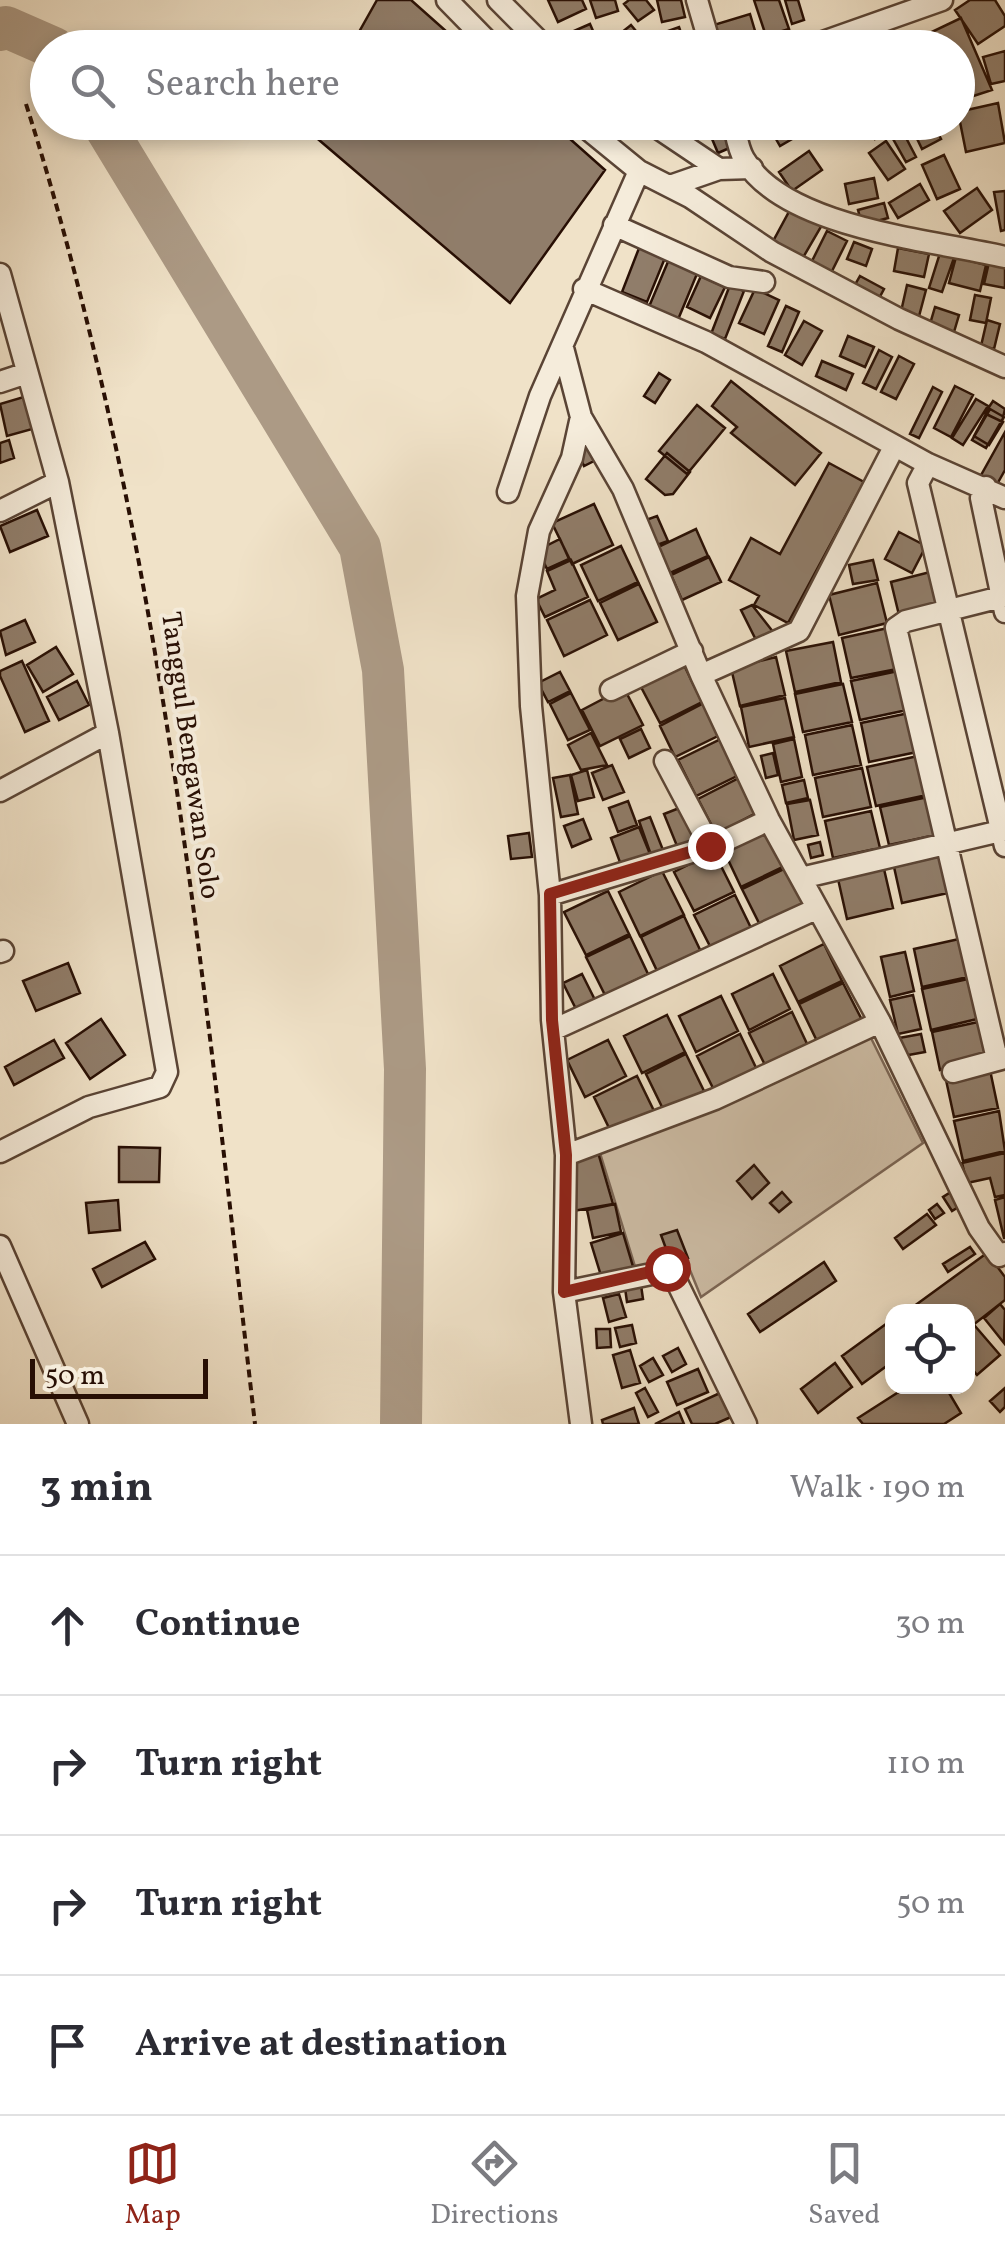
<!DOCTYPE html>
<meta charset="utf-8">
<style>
body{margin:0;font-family:Vollkorn,serif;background:#f7f7f7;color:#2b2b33}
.controls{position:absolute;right:30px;bottom:30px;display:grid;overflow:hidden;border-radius:20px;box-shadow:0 5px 15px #0003}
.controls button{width:90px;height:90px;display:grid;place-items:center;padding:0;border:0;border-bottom:2px solid #e1e1e2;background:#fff;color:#2b2b33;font:50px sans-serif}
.scale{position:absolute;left:30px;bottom:25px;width:178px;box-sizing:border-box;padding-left:10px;border:5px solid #280f04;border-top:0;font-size:28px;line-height:35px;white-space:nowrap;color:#280f04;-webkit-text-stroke:8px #f5ecdb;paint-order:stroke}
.stop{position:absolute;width:30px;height:30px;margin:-22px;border:8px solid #8f2418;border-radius:50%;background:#fff}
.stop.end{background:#8f2418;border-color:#fff;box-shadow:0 2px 10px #0008}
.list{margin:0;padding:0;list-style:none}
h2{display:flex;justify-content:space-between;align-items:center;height:130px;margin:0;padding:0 40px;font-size:42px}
h2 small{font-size:32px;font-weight:400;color:#7c7c81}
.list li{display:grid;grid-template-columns:65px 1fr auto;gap:30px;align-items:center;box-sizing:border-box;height:140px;padding:0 40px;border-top:2px solid #e1e1e2}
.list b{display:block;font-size:38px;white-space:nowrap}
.list em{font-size:32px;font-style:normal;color:#7c7c81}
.icon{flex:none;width:55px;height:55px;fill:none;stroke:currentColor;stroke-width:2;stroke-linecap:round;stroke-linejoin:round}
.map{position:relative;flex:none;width:1005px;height:1424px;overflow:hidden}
.search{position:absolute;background:#fff;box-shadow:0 5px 15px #0003;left:30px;right:30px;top:30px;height:110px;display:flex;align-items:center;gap:25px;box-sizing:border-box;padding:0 35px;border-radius:55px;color:#7c7c81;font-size:38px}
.sheet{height:690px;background:#fff}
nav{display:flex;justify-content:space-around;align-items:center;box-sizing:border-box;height:140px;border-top:2px solid #e1e1e2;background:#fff;font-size:28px;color:#7c7c81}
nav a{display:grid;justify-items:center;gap:5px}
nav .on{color:#8f2418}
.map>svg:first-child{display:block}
</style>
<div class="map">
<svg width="1005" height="1424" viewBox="0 0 1005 1424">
<rect width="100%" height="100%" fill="#f0e2c8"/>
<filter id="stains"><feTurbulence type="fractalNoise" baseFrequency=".002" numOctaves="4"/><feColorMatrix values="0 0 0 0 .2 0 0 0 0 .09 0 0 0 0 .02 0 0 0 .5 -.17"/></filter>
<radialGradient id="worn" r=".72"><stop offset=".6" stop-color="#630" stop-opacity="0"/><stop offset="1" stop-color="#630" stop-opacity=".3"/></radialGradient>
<!-- green -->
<path fill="#cebea7" stroke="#7b6656" stroke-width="2.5" d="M870,1036L923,1143L701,1297L685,1258L637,1273L600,1153L758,1089Z"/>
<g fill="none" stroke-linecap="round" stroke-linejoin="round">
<!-- river -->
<path stroke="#ac9a85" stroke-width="42" d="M0,30L6,27L54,48
M102,122L360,547L383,670L405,1069L401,1424"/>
</g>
<!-- building -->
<path fill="#907d6a" stroke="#280f04" stroke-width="2.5" d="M377,0H411L465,48H350Z
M548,0H582L586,9L558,22Z
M590,0H615L618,11L596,18Z
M629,0H646L654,10L638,21L624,4Z
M657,0H681L685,17L662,22Z
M754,0H779L789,29L766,36Z
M785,0H798L804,20L792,24Z
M970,0H995L1005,16V26L978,44L955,10Z
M750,14L758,41L713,48L707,27Z
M961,18L992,90L958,101V48H925L919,38Z
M590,24L597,40L579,48H557L553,40Z
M631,25L650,48H625L616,37Z
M679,27L686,48H654L651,37Z
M869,30L875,48H823Z
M1005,51V81L991,84L983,57Z
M998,103L1005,143L966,152L958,112Z
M307,122H551L605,170L510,303L305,128Z
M788,122H798L804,132L780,146L772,132Z
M866,122H902L875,139Z
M920,122H932L941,139L922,149L911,126Z
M725,127L734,146L718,153L710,134Z
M903,132L916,157L906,162L892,137Z
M886,141L905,169L888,180L869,153Z
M809,151L822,170L792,191L779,172Z
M944,155L960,189L937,199L922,165Z
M874,178L878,198L849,204L845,184Z
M920,184L929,200L898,218L889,203Z
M977,188L992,210L960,233L944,211Z
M1005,191V230L1001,231L994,192Z
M884,203L888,218L862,225L858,210Z
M791,208L822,225L801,261L771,245Z
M827,231L847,241L829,277L809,267Z
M854,242L872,249L866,266L847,259Z
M641,243L667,253L647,302L622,292Z
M898,248L929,254L924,277L894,271Z
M940,253L954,258L942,292L929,288Z
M670,257L699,269L677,322L648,309Z
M956,257L986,265L980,291L949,283Z
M990,258L1005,261V288L984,284Z
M701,276L725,287L710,318L687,307Z
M860,276L884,289L876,304L852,290Z
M730,285L744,291L725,339L711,334Z
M907,285L926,290L918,320L900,316Z
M755,289L779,300L764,334L739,323Z
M975,295L991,298L986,323L970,320Z
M786,306L799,312L782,352L768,346Z
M935,307L959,315L954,332L930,324Z
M987,320L1000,324L994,349L981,346Z
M804,321L822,331L802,365L785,355Z
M848,336L874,347L865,367L840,356Z
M879,350L892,357L876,389L863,383Z
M899,356L914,364L896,399L881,392Z
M822,361L853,374L846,390L816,376Z
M659,373L670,380L655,403L644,396Z
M731,381L821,453L795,485L731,433L737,427L712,406Z
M955,386L973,395L951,437L934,428Z
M933,387L942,392L919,438L910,434Z
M27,396L36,428L7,436L0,404Z
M976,399L988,406L963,445L952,438Z
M993,401L1005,409L1002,422L985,413Z
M697,405L725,428L687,474L659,451Z
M990,409L1004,417L986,448L972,440Z
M986,414L1003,422L989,445L974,436Z
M1005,432V470L996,486L980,477Z
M9,440L14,458L0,463V443Z
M588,448L594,461L584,466L578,453Z
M667,453L690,472L673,494L665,495L646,479Z
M829,463L864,482L788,623L754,605L759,596L729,580L751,538L780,554Z
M594,504L613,545L572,564L552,523Z
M37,510L48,536L10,552L0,526Z
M657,516L668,541L657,545L646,520Z
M696,529L708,556L670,573L658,547Z
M899,532L926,546L912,573L885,559Z
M560,539L569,559L547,569L538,550Z
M621,546L638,582L598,601L581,565Z
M709,557L721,582L682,600L671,575Z
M571,560L588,597L545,617L536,599L555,590L547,571Z
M873,560L878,580L853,584L849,565Z
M934,571L942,604L899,615L891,582Z
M877,583L887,623L839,635L829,595Z
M639,584L657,622L618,640L600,603Z
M590,600L607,635L564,656L547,620Z
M752,605L774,633L757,642L741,610Z
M25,620L35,642L6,655L0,631Z
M888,628L897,669L851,678L842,638Z
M833,642L841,682L795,692L786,651Z
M56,647L73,674L43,692L27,665Z
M776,657L785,695L740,706L731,668Z
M22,661L49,721L25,732L0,676V671Z
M684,665L702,702L660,723L641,687Z
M898,671L907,710L860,720L851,681Z
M560,672L570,691L548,702L538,683Z
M77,681L89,705L59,720L47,697Z
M843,684L852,722L803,732L795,694Z
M624,688L643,725L600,746L582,710Z
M571,693L590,730L568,740L550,704Z
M785,698L794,737L749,747L741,707Z
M704,703L720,735L675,757L660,726Z
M909,713L917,752L869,762L861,723Z
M852,725L861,765L813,775L805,735Z
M641,729L650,748L629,758L620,739Z
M591,733L607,765L581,770L568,745Z
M721,739L739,775L696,796L678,760Z
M794,739L802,777L781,782L773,744Z
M773,753L778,775L766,778L761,756Z
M918,756L927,795L876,806L867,767Z
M612,765L624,792L603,800L592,773Z
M862,768L871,807L823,817L815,778Z
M587,770L594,797L578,801L571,775Z
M570,775L578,814L561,817L553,778Z
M741,777L758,812L716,834L698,799Z
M804,780L808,798L786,803L782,785Z
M928,797L936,835L889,845L880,807Z
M810,800L818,835L794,840L787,804Z
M628,801L637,825L618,832L609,808Z
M687,805L699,838L677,846L664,814Z
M871,811L880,848L833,858L825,821Z
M650,817L663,850L651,855L639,821Z
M583,819L591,839L572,847L564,826Z
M639,827L650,854L621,865L611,838Z
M766,828L785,866L741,887L723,849Z
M529,833L532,857L511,859L508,836Z
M820,842L823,855L811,858L808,845Z
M714,852L734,892L694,911L674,872Z
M940,856L948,893L902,903L894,867Z
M786,868L803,904L760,925L742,889Z
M884,869L893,908L847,919L838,879Z
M662,871L684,915L640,936L619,892Z
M608,891L629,934L586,955L564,912Z
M735,895L752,930L712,950L694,915Z
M684,916L702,954L659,975L641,937Z
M630,936L648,974L605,995L586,957Z
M959,939L968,977L922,987L914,949Z
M824,944L842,981L798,1002L780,966Z
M905,952L914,991L890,997L881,957Z
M68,963L80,993L36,1011L23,981Z
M582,974L598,1006L579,1015L563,983Z
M773,974L790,1009L749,1030L732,994Z
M968,979L977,1019L931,1030L922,989Z
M843,983L862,1020L817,1041L799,1004Z
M913,995L921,1029L898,1034L890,1000Z
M721,996L738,1031L696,1052L679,1016Z
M792,1012L809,1048L767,1069L749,1033Z
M667,1015L685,1052L642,1073L624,1036Z
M101,1019L125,1055L90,1079L66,1043Z
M978,1022L986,1060L940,1070L932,1032Z
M740,1034L758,1072L715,1092L697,1056Z
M921,1034L925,1052L903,1056L899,1038Z
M54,1040L64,1058L14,1085L5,1067Z
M608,1040L626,1076L585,1097L567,1060Z
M686,1054L704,1091L664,1111L646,1074Z
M990,1070L998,1108L954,1117L946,1080Z
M637,1076L655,1113L612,1134L594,1097Z
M999,1111L1005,1151L963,1161L954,1121Z
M119,1147L160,1148L159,1182H119Z
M597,1149L613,1204L573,1211L570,1159Z
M1005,1153V1195L995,1197L990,1178L967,1183L962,1163Z
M754,1165L769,1183L752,1199L737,1181Z
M954,1190L963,1204L952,1211L943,1197Z
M782,1192L791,1202L779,1212L770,1203Z
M1005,1197V1238H1004L995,1200Z
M118,1200L120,1230L89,1233L86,1203Z
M615,1204L621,1232L593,1238L587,1210Z
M937,1204L944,1213L935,1219L929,1210Z
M927,1214L936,1225L903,1249L895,1238Z
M677,1230L688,1258L672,1265L661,1235Z
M623,1233L634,1270L602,1279L591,1243Z
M145,1242L155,1259L102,1287L93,1269Z
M970,1247L975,1254L948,1272L943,1264Z
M987,1253L1005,1277V1300L968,1329V1312H906Z
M824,1262L836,1281L760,1332L748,1314Z
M641,1285L643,1299L627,1302L625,1288Z
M619,1294L626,1317L609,1322L603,1298Z
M1000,1304L1005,1310L1004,1343L984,1318Z
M886,1324L892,1332V1362L862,1384L842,1356Z
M632,1325L636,1343L620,1347L615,1328Z
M975,1326L1000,1355L977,1375L968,1364V1333Z
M596,1329H610L611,1347L597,1348Z
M678,1348L686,1364L672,1372L663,1356Z
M630,1350L640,1383L622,1388L613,1355Z
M653,1358L663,1375L649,1382L640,1366Z
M835,1363L852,1387L818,1413L801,1389Z
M698,1369L708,1392L677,1405L667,1382Z
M908,1386H945L961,1413L944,1424H863L858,1418Z
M645,1388L658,1412L648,1417L636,1393Z
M1005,1388V1407L1000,1412L990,1401Z
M720,1393L731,1417L715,1424H692L685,1409Z
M634,1408L639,1424H603L602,1420Z
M679,1412L684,1424H655Z"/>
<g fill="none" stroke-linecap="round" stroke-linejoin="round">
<!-- minor casing -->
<g stroke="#5a4435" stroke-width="25">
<path id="minor" d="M447,0L494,48
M498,0L546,48
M697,0L711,48
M806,48L942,0
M579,122L639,171L690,197L772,252L899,319L1005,367
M649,122L719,169L752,168
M733,122C736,134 738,149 744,159C784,228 932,240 1005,257
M670,186L719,169
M614,225L729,277L764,282
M0,274L58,482L108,733L167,1072L160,1087L89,1107L0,1152
M584,289L706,342L928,464L1005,498
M563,348L581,417L623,489L701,675L769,820L880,1022L979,1228L999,1256L1005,1253
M0,382L27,373
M928,464L918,483L1005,846
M986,487L981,498L1005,612
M508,492L540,396L639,171
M0,511L58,482
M701,675L799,631L894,447
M611,690L692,651
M665,761L710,846
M0,791L108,733
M801,878L1005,830
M550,895L718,844L769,820
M0,952L3,951
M553,1030L816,909
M997,1059L896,628L906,621L1005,596
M953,1072L1005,1058
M566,1155L715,1099L880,1022
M0,1246L78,1424
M564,1292L671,1270L746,1424
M581,1424L564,1292L566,1155L552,1020L550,895L531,706L527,596L539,531L572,458L581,417"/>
</g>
<!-- path -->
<path stroke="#280f04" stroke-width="4" stroke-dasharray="8 5" stroke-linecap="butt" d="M26,104C162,533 203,980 255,1424"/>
<!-- minor -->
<use href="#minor" stroke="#f5ecdb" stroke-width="20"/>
</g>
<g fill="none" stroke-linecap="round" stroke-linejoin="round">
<!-- route -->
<path stroke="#8f2418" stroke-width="12" d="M667,1268L564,1292L566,1155L552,1020L550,894L710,846"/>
</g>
<g text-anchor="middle" stroke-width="8" stroke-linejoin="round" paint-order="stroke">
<!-- street labels -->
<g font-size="28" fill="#280f04" stroke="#f5ecdb">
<text transform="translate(192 755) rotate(82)" y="10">Tanggul Bengawan Solo</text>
</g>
</g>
<rect width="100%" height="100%" filter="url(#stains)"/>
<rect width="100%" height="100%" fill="url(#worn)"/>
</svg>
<div class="controls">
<button><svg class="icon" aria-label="locate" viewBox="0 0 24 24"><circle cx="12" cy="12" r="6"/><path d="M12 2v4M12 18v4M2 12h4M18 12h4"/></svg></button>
</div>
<div class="scale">50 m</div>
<div class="stop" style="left:667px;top:1268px"></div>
<div class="stop end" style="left:710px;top:846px"></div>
<div class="search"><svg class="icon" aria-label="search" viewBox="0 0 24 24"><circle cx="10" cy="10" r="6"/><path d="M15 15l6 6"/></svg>Search here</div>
</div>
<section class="sheet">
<h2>3 min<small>Walk · 190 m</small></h2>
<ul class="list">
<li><svg class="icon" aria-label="ahead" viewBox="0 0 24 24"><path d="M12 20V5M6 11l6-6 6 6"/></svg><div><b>Continue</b></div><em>30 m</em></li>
<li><svg class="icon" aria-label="right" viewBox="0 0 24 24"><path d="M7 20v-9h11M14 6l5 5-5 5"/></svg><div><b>Turn right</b></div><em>110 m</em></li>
<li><svg class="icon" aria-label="right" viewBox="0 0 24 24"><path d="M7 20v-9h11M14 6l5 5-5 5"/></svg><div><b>Turn right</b></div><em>50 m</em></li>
<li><svg class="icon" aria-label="arrive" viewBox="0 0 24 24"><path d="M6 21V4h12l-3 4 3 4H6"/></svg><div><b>Arrive at destination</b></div></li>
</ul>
</section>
<nav>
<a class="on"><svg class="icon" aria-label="map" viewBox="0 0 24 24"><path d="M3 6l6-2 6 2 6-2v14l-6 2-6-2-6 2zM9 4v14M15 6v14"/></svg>Map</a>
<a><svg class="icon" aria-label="directions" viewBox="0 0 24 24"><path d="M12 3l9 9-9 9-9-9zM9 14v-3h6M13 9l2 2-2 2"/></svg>Directions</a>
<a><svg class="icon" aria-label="saved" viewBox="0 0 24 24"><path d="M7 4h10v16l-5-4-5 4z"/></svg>Saved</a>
</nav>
